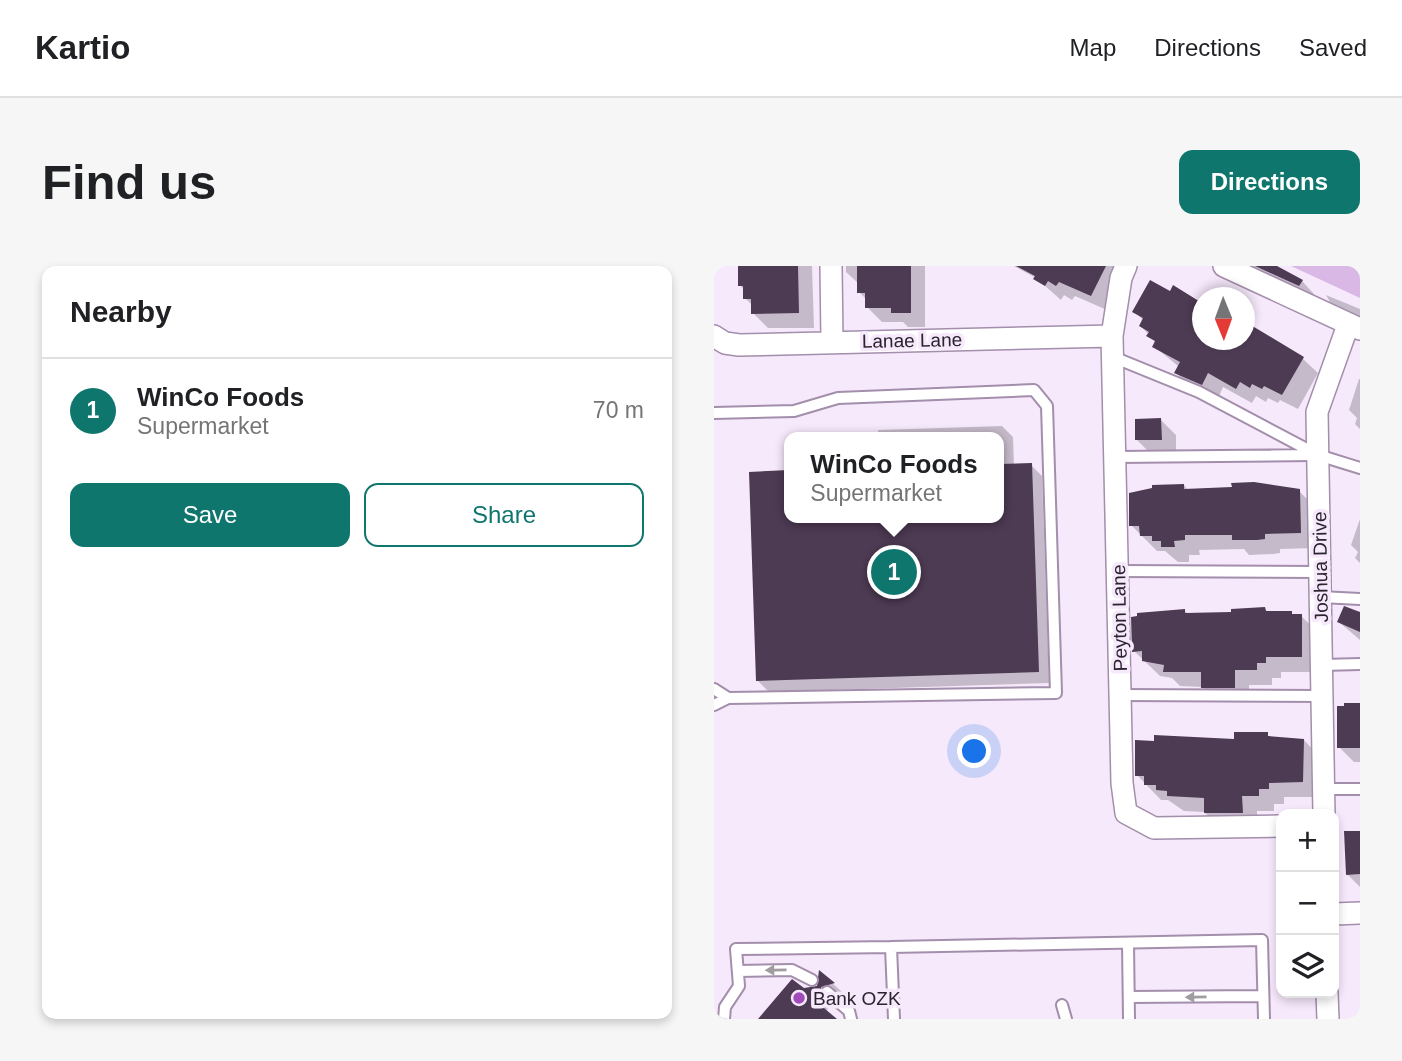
<!DOCTYPE html>
<meta charset="utf-8">
<style>
body{margin:0;font-family:Helvetica,sans-serif;background:#f6f6f6;color:#202124}
.controls{position:absolute;right:21px;bottom:21px;display:grid;overflow:hidden;border-radius:14px;box-shadow:0 4px 10px #0003}
.controls button{width:63px;height:63px;display:grid;place-items:center;padding:0;border:0;border-bottom:2px solid #e0e0e0;background:#fff;color:#202124;font:35px sans-serif}
.compass{position:absolute;left:478px;top:21px;width:63px;height:63px;border-radius:50%;background:#fff;box-shadow:0 4px 10px #0003;rotate:179deg}
.you{position:absolute;left:261px;top:486px;width:24px;height:24px;margin:-18px;border:5px solid #fff;border-radius:50%;background:#1a73e8;box-shadow:0 0 0 10px #1a73e833}
.badge{display:grid;place-items:center;width:46px;height:46px;border-radius:50%;background:#0f766e;color:#fff;font-size:23px;font-weight:700}
.pin{position:absolute;translate:-50% -50%;border:4px solid #fff;box-shadow:0 2px 7px #0006}
.popup{position:absolute;left:70px;top:166px;width:220px;height:91px;box-sizing:border-box;display:grid;place-content:center;border-radius:14px;background:#fff;filter:drop-shadow(0 2px 5px #0005);font-size:23px;white-space:nowrap;color:#757577}
.popup b{font-size:26px;color:#202124}
.popup::after{content:'';position:absolute;left:50%;top:100%;margin-left:-14px;border:14px solid transparent;border-top-color:#fff}
.list{margin:0;padding:0;list-style:none}
h2{display:flex;justify-content:space-between;align-items:center;height:91px;margin:0;padding:0 28px;font-size:30px}
h2 small{font-size:23px;font-weight:400;color:#757577}
.list li{display:grid;grid-template-columns:46px 1fr auto;gap:21px;align-items:center;box-sizing:border-box;height:105px;padding:0 28px;border-top:2px solid #e0e0e0}
.list b{display:block;font-size:26px;white-space:nowrap}
.list p{margin:0;font-size:23px;white-space:nowrap;color:#757577}
.list em{font-size:23px;font-style:normal;color:#757577}
.actions{display:flex;gap:14px;padding:21px 28px}
.actions a{flex:1;padding:16px 0;border:2px solid #0f766e;border-radius:14px;text-align:center;font-size:24px;color:#0f766e}
.actions .main{background:#0f766e;color:#fff}
.icon{flex:none;width:38px;height:38px;fill:none;stroke:currentColor;stroke-width:2;stroke-linecap:round;stroke-linejoin:round}
.map{position:relative;flex:none;width:646px;height:753px;overflow:hidden;border-radius:14px}
header{display:flex;align-items:center;gap:42px;box-sizing:border-box;height:98px;padding:0 35px;background:#fff;border-bottom:2px solid #e0e0e0}
header strong{font-size:33px}
nav{display:flex;gap:38px;margin-inline-start:auto;font-size:24px}
.intro{display:flex;align-items:center;justify-content:space-between;box-sizing:border-box;height:168px;padding:0 42px}
h1{margin:0;font-size:49px}
.button{padding:18px 32px;border-radius:14px;background:#0f766e;color:#fff;font-size:24px;font-weight:700}
main{display:flex;gap:42px;padding:0 42px}
aside{flex:1;background:#fff;border-radius:14px;box-shadow:0 4px 10px #0003}
.map>svg:first-child{display:block}
</style>
<header>
<strong>Kartio</strong>
<nav><a>Map</a><a>Directions</a><a>Saved</a></nav>
</header>
<div class="intro"><h1>Find us</h1><a class="button">Directions</a></div>
<main>
<aside>
<h2>Nearby<small></small></h2>
<ul class="list">
<li><span class="badge">1</span><div><b>WinCo Foods</b><p>Supermarket</p></div><em>70 m</em></li>
</ul>
<div class="actions"><a class="main">Save</a><a>Share</a></div>
</aside>
<div class="map">
<svg width="646" height="753" viewBox="0 0 646 753">
<rect width="100%" height="100%" fill="#f7e9fc"/>
<!-- green -->
<path fill="#dab8e5" d="M577,0H646V32Z"/>
<!-- shadow -->
<path fill="#0003" d="M25,0H98L100,62H54L39,47V40L31,32V25L26,19Z
M132,0H211V61H194L189,56H168L153,41V34L145,26V18L132,6Z
M300,0H404L393,44L361,30L358,34L350,29L347,34L322,12Z
M530,0H559L588,15L600,28L598,32Z
M460,22L488,38V74H530L588,92L604,107L584,143L566,134L564,137L554,132L552,136L542,130L538,137L509,121L504,133L477,122L462,107L465,101L440,80L442,77L427,60L430,55L421,46L457,27Z
M612,29L646,43V50L616,36Z
M645,113H646V163L641,158L643,152L635,144Z
M447,154L462,169V189H438L423,174Z
M288,160L299,171L300,199H317L328,210L335,417L55,426L44,415L37,207L75,206V252H285V171H165L164,164Z
M470,219L474,224L585,225L600,240L601,282L566,283V287L559,288L535,289L530,283L485,284L486,289H475V296H464L451,285H443L417,259Z
M646,253V297L641,292L644,286L637,279Z
M551,343L554,346L587,350L603,365L602,406H567V412H558V419H535V436H504L488,421L466,420L458,412L446,410L420,385L470,344L474,348H519Z
M646,348V374L625,356Z
M646,437V496H640L625,481Z
M590,474L605,490L604,531H570V538H560V545H543V562H507L490,546L470,545L454,534H447L423,509L522,475Z
M646,567V621L633,608Z
M107,707L128,726H118L113,734L115,741L111,746L119,753H53L49,749L90,724L104,722Z"/>
<!-- building -->
<path fill="#4d3a53" d="M24,0H84L85,47L37,48V33H29V20H24Z
M143,0H197V47H177V42H151V27H143Z
M302,0H392L377,30L345,16L342,20L334,15L331,20L319,13L321,10Z
M541,0H563L589,14L585,20Z
M436,14L456,25L459,19L488,37V74H530V55L590,91L568,129L550,120L548,123L538,118L536,122L526,116L522,123L494,107L488,119L460,107L466,96L438,81L441,75L432,70L435,66L425,60L429,52L418,46Z
M447,152L448,174H421V153Z
M318,197L325,406L42,415L35,206L75,204V252H285V198Z
M540,216L586,223L587,267L551,268V273L543,274H518V269H471V274L460,275L461,281H447V275H438V270H426L425,260H415V227L438,222V219L470,218V223L518,221L517,217Z
M630,340L646,346V366L623,356Z
M551,341L552,345H578V348H588V391H552V397H543V404H521V422H487V406H449L450,399L428,395V385L418,386L417,351L423,350V347L471,343V347L517,346V343Z
M630,437H646V482H623V440H630Z
M520,466H554V470L590,473L589,516L555,517V523H545V530H528L529,547H490V532L453,530V525L442,524V519H430V510H421V474L440,475V469L520,473Z
M630,565H646V608L632,609Z
M105,704L121,717L107,721L108,732L104,737L123,753H44L78,713L90,722L103,720Z"/>
<g fill="none" stroke-linecap="round" stroke-linejoin="round">
<!-- lane casing -->
<g stroke="#a38eab" stroke-width="14">
<path id="lane" d="M399,91L485,126L604,189L646,202
M0,147L80,145L124,132L320,124L333,140L342,427L14,432L0,439
M403,191L599,189
M404,305L606,306
M607,331L646,333
M608,399L646,398
M0,423L14,432
M406,429L609,430
M610,523H646
M414,677L415,753
M177,681L548,674L550,753
M24,705L78,704L98,714
M113,726L135,745L137,753
M415,731L549,730
M348,739L352,753
M10,753L11,741L25,720L22,683L177,681L180,753"/>
</g>
<!-- street casing -->
<g stroke="#a38eab" stroke-width="24">
<path id="street" d="M117,0L118,75
M412,0L407,12L398,70L408,517L412,547L440,562L567,560
M510,0L646,63
M0,70L11,77L25,79L398,70
M610,548L603,146L634,59
M620,648L646,647
M613,727L614,753"/>
</g>
<!-- lane -->
<use href="#lane" stroke="#fff" stroke-width="10"/>
<!-- street -->
<use href="#street" stroke="#fff" stroke-width="21"/>
</g>
<!-- one-way arrows -->
<defs><path id="oneway-solid" d="M-6-.8H1V-3.2L6.5 0L1 3.2V.8H-6Z" transform="scale(1.75)"/></defs>
<g fill="#a09ca1">
<use href="#oneway-solid" transform="translate(62 704) rotate(179)"/>
<use href="#oneway-solid" transform="translate(482 731) rotate(179)"/>
</g>
<!-- markers -->
<circle fill="#a04cba" stroke="#f7e9fc" stroke-width="2.5" cx="85" cy="732" r="7"/>
<g text-anchor="middle" stroke-width="7" stroke-linejoin="round" paint-order="stroke">
<!-- street labels -->
<g font-size="19" fill="#2b232e" stroke="#f7e9fc">
<text transform="translate(198 74) rotate(-1)" y="7">Lanae Lane</text>
<text transform="translate(606 301) rotate(-91)" y="7">Joshua Drive</text>
<text transform="translate(405 352) rotate(-91)" y="7">Peyton Lane</text>
</g>
<!-- poi labels -->
<g font-size="19" fill="#2b232e" stroke="#f7e9fc" text-anchor="start">
<text x="99" y="739">Bank OZK</text>
</g>
</g>
</svg>
<div class="controls">
<button>+</button>
<button>−</button>
<button><svg class="icon" aria-label="layers" viewBox="0 0 24 24"><path d="M12 4l9 5-9 5-9-5zM3 14l9 5 9-5"/></svg></button>
</div>
<svg class="compass" viewBox="-18 -18 36 36"><path d="M0-13l5 13h-10z" fill="#e53935"/><path d="M0 13l5-13h-10z" fill="#757577"/></svg>
<div class="you"></div>
<div class="pin badge" style="left:180px;top:306px">1</div>
<div class="popup"><b>WinCo Foods</b>Supermarket</div>
</div>
</main>
